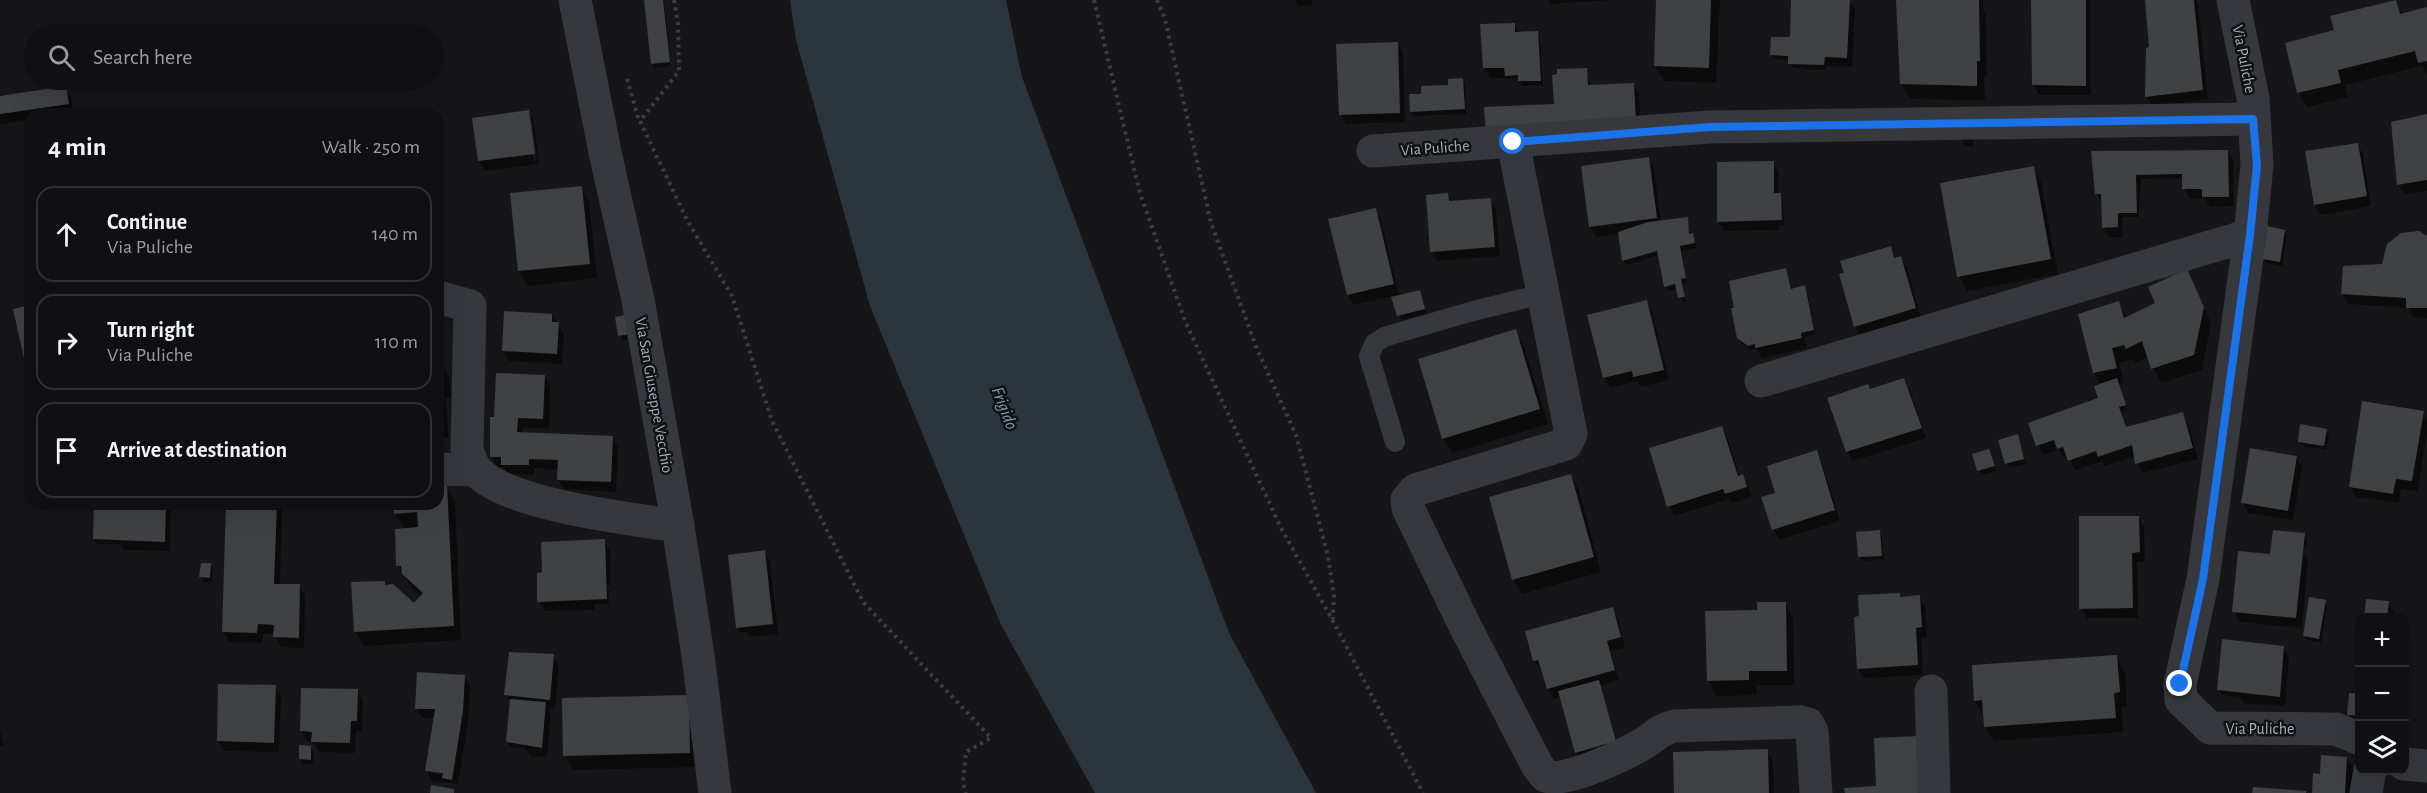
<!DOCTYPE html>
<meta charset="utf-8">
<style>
body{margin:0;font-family:"Alegreya Sans",sans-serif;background:#19191b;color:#f1f3f6}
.controls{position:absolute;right:18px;bottom:18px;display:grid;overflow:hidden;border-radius:12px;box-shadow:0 6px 24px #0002}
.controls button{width:54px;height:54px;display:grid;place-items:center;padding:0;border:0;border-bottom:2px solid #303032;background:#101012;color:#f1f3f6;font:30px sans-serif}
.stop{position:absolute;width:18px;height:18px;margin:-14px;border:4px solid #1a73e8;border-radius:50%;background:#fff}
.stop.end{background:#1a73e8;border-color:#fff;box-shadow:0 2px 6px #0008}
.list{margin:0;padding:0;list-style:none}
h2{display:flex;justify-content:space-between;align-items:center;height:78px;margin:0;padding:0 24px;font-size:26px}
h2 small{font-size:20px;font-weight:400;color:#9c9d9f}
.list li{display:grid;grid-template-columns:39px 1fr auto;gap:18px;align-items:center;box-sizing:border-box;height:96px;margin:0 12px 12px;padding:0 12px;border:2px solid #303032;border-radius:18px}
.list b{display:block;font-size:22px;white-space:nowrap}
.list p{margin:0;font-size:20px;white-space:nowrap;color:#9c9d9f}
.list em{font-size:20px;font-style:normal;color:#9c9d9f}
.icon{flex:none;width:33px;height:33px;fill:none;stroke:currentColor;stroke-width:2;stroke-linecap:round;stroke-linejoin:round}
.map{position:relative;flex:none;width:2427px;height:793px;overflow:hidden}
.search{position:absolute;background:#101012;box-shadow:0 6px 24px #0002;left:24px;top:24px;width:420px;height:66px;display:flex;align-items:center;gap:15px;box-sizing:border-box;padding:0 21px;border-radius:33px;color:#9c9d9f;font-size:22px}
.panel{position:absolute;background:#101012;box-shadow:0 6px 24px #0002;left:24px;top:108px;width:420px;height:402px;border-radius:18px}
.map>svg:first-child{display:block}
</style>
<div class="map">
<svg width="2427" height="793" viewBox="0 0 2427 793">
<rect width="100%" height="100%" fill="#161618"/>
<!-- water -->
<path fill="#2c353c" d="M790,0H1006L1022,77L1229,633L1316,793H1095L1001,625L870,306L796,40Z"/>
<!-- shadow -->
<path fill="#0007" fill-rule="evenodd" d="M646,0L664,1L671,66L655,68L652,63Z
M1295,0H1312V5L1298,6Z
M1548,0H1614L1550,4Z
M1658,0H1720L1716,83L1664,81L1655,66Z
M1793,0H1849L1855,10L1852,67L1826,66V70L1793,68L1790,60L1774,59L1771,55L1791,39Z
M1901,0H1983V9L1986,14L1987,76H1984L1985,100L1910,99L1902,84Z
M2033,0H2091V95H2039L2033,85Z
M2147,0H2196L2198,4L2208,100L2152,106L2146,96L2151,48Z
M2395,2L2402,14L2427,8V75L2422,66L2345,85L2348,97L2307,107L2299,93L2286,44L2336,32Z
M1514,24L1519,33L1537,32L1540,37L1543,85L1522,86L1520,79L1490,78L1484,68L1482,26Z
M1397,43L1403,53L1405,122L1346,124L1340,114Z
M1586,69L1590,87L1633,84L1639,94L1641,133L1556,105Z
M1462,80L1465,84L1466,114L1414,116L1411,112L1422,95L1449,86Z
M65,88L71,98L73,114H30V120L0,124V98Z
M528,112L534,122L539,164L485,171L479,161ZM529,121H532L537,161H534Z
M2427,115V191L2404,194L2398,184Z
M1961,134L1974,139V146H1964Z
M2357,144L2363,154L2371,206L2321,215L2315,205Z
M2228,151L2233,161L2234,206L2210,207L2205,198L2190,199L2184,188V178L2141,179L2139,217H2122L2123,237H2109L2103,227V205L2097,194L2093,153Z
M1648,158L1654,169L1661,222L1687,218L1690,236L1693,235L1695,240L1697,248L1682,251L1687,283L1683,284L1686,301L1682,302L1678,289L1668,291L1659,255L1626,265L1623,261L1620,234L1596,237L1590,227L1582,167Z
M1773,163L1779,173V194L1783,199L1784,225H1779V230L1724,231L1718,221Z
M2033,168L2041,182L2058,274L1967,291L1959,276Z
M581,187L589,202L597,278L528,286L519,271L511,195Z
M1447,194L1452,202L1490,199L1496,210L1500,256L1437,261L1431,251Z
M1375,209L1381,220L1399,296L1419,291L1426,313L1401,320L1393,296L1354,305L1348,295L1330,220Z
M2284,231L2287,236L2282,266L2266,263L2263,258Z
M2427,238V318L2413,317L2408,308L2349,304L2343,294L2383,265Z
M1890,248L1895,260L1901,258L1907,268L1921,319L1861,336L1855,326Z
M1785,270L1793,290L1804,287L1807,292L1816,334L1804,337L1807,348L1762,358L1757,349L1751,350L1741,343L1738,338Z
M2187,271L2211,323L2202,370L2161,383L2148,356L2136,363L2133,359L2119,363L2124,383L2118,384L2127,410L2120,412L2127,429L2183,414L2188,424L2198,459L2142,473L2135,456L2105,466L2102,461L2075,470L2068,457L2064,458L2059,450L2043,455L2038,445L2100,399L2101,385L2094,373L2080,315L2118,303L2127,318L2157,304Z
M1647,302L1652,312L1669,380L1641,387L1637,381L1610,388L1604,378Z
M552,315L564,334L562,364L509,361L503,351Z
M617,318L631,339L623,341Z
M1515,331L1524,346L1548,424L1452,453L1443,438Z
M438,362H440L449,377L451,397L445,398L449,437L438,438Z
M545,376L550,386L549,429L523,427L522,433L612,437L618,448L616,492L564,489L558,479L559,470L534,468V475L508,474L504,467H497L491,456Z
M1904,380L1910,390L1926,438L1853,461L1847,451L1870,391Z
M2423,412L2427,420V432L2418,491L2401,489L2399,503L2356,497L2350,487Z
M1722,427L1727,437L1740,477L1742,476L1748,486L1752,497L1732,503L1730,499L1674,516L1669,506Z
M2326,430L2329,435L2326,450L2302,446L2299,442Z
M2017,436L2026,464L2009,468L2006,463Z
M1989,451L1996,471L1982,475L1979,470Z
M1816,452L1822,462L1840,521L1779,540L1773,530L1763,498L1777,494Z
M2296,457L2302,467L2293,520L2248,513L2243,503Z
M1571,476L1579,490L1601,572L1522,594L1514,580L1491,498Z
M438,487H446L455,501L461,640L364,646L355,632L384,582L415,605L422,597L412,589L398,566L405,530L395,513V504H438Z
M95,504H177V509H171L170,551L124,550L121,544H97L94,539Z
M228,504H284H282L280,586H299L305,596L304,648L281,647L275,634H263L262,643L229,642L223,631Z
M2139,517L2144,527L2145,562H2137L2138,618H2087L2081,608Z
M1879,532L1882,537L1884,560L1862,561L1859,556Z
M2304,534L2307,539L2306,549L2301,541L2298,542L2308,560L2302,628L2240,622L2234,611L2272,555Z
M604,541L610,551L611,585H608L609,604H594V610L545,611L539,601Z
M764,552L770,562L778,634L750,637L747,632H740L737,628Z
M210,565L213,570L212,582H204L201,577Z
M1899,594L1902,598L1919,597L1925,607L1927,637L1921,638L1923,675L1864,678L1858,668Z
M2325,601L2327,606L2321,643L2307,640L2305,636Z
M2388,602L2394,613L2393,618H2365Z
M1785,604L1793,618L1794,685H1756L1757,695L1717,696L1708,681L1758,611Z
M1612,609L1618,619L1625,648L1611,651L1619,680L1600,686L1620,752L1582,762L1576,752L1561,697L1554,699L1548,689L1543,670L1541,671L1535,661L1527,632Z
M2284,648L2289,658L2285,706L2243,703L2240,697L2222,695L2219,690Z
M553,656L559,666L555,709L548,708L551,713L547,757L531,756L524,748L510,747L507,742L511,703L506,695Z
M2116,657L2125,672L2127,707H2122L2123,732L1994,741L1985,727L1984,716L1975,701L1973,666Z
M464,676L470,686L468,722L458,784L432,781L426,770L435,718H422L416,708ZM432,770L450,773V776L432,773Z
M2360,685V720L2352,719L2349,714L2351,694L2359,695Z
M275,686L281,697L279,752L224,751L218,741Z
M357,691L363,701L362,731H356L355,753L319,752L313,742L307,741L301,731Z
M688,697L698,767L573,770L564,755Z
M0,730L4,746L0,747Z
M311,748L313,752V764H303L300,759Z
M1767,750L1773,761L1774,793H1676Z
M2347,759L2355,773L2354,793H2313L2321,776Z"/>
<!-- building -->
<path fill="#404145" d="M644,0H663L670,62L651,64Z
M1656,0H1711L1709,68L1654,66Z
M1791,0H1850L1847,58L1825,57L1824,65L1788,64V56L1770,55L1771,37H1790Z
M1896,0H1979L1980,61H1977V86L1900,84Z
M2031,0H2086V86L2032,85Z
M2145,0H2194L2203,90L2145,97L2146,48L2149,47Z
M2396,0L2400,14L2427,7V61L2418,63L2415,51L2338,70L2341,83L2297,93L2285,43L2334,30L2330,16Z
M1515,23V32L1538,31L1541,81H1518V75L1505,76L1504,68H1483L1480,24Z
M1398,42L1400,113L1339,115L1336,44Z
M1587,68L1588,85L1634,83L1636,123L1486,133L1484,107L1554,104L1552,75L1557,74V69Z
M1463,78L1465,109L1410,112L1409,94H1421V86L1448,85V79Z
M66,86L69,104L0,114V96Z
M529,110L535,154L478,161L472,118Z
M2427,114V180L2397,185L2391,122Z
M2358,143L2367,196L2314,205L2305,151Z
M2228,150L2229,197H2202V189H2182V174L2136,175L2137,213H2118V227L2102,228L2101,194H2095L2091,151Z
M1649,157L1657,218L1589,227L1581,166Z
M1774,161V193H1781L1782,220L1717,222V162Z
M2034,166L2051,259L1957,277L1940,183Z
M582,186L590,264L518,271L510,193Z
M1448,193L1449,201L1491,198L1495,247L1430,252L1426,195Z
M1376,208L1394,284L1347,295L1328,219Z
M1688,217L1689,234L1693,233L1695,243L1680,246L1686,278L1681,279L1685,297L1678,298L1675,284L1664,287L1657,251L1622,261L1618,232L1648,222Z
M2267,226L2285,230L2280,262L2262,259Z
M2419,231L2427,236V308H2406V298L2341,294L2343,266L2382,264L2387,244L2401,233Z
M1891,246L1894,258L1901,256L1916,308L1854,327L1839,274L1844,273L1840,261Z
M1786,268L1791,289L1805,285L1814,330L1801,333L1802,338L1755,348V344L1748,346L1737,338L1731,308H1734L1729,281Z
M2187,269L2204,307L2194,355L2151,369L2142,341L2126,349L2124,345L2112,348L2117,368L2093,373L2078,314L2119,301L2124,318L2155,303L2148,287Z
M1420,290L1425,309L1397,316L1391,297Z
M1647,300L1664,370L1633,377L1632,371L1603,378L1587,315Z
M30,305V381H29L13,309Z
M504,311L552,314V322H559L557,354L502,351Z
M626,315L630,334L618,336L615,317Z
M1516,329L1540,409L1442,439L1418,359Z
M496,373L545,375L543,419L518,418L517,432L613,436L611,482L557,480L558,460L529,459V465H501V457H490V417H494Z
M1904,378L1922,428L1846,452L1827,398L1868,384L1870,389Z
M2117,378L2126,405L2119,407L2126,427L2183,412L2193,448L2135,464L2132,445L2098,457L2096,451L2068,461L2063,447L2057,449L2054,440L2036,446L2028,423L2098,398L2094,386Z
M2362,401L2424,411L2412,481L2396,479L2393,494L2349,487Z
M2300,424L2327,429L2324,446L2298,442Z
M1722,426L1738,476L1743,474L1747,487L1725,494L1723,489L1667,507L1649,448Z
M2018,434L2024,459L2005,464L1998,440Z
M2250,448L2297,456L2288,511L2241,503Z
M1989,449L1995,466L1977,471L1972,454Z
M1817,450L1835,510L1772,530L1761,497L1775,493L1767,466Z
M1571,474L1594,557L1512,580L1489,497Z
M438,485H447L454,626L354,632L351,582L385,581V585L393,584L414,603L423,593L402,574L401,566H396L395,529L418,527L417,512L394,514L393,504H438Z
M94,504H166L165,542L93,539Z
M226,504H277L274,584H300L299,638L273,637L274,625L258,624L257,633L222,632Z
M2079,516H2139L2140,552L2132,553L2133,608L2079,609Z
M1880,530L1882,556L1858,557L1856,532Z
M2273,530L2305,533L2296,618L2232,612L2238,551L2270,554Z
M605,539L607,599L537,602V573L542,572L541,542Z
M765,550L773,624L736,628L728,555Z
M201,563H211L210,578L199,577Z
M1900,593V597L1920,595L1922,627L1916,628L1918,665L1857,669L1854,617L1859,616L1858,595Z
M2309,597L2326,600L2319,639L2303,636Z
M2366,599L2389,601L2387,618H2364Z
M1757,602H1786L1787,671H1749V680L1707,681L1705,611L1757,610Z
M1613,607L1621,637L1607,641L1615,670L1547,689L1538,660L1533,661L1525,631Z
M2222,639L2284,646L2280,697L2217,690Z
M509,652L554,654L550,700L504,695Z
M2117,655L2120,692L2114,693L2116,718L1984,727L1982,700L1974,701L1972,665Z
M417,672L465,675L463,711L452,780L442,778L443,773L425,771L435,709H415Z
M1599,680L1616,741L1575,753L1558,691Z
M218,684L276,685L274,743L217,741Z
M2358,687L2360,716L2347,715L2349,693H2357Z
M301,688L358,689L357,721H351L350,743L311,742L312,732L300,731Z
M689,695L690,753L563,756L562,698Z
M510,699L546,702L542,748L506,742Z
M1919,736L1924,793H1845L1844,788L1876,786L1874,738Z
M299,745L311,746V760L299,759Z
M1768,749L1769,793H1674L1673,752Z
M2321,755L2347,757L2345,793H2312L2313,773L2320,774Z
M431,785L454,789V793H430Z
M2253,787L2306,791V793H2252Z"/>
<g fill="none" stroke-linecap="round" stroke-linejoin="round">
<!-- path -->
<path stroke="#3d3f44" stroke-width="4" stroke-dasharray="3 4.5" stroke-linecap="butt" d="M674,0L678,24L679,71L640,121L687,220L732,296L772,421L863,602L991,738L966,752L963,783L966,793
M1094,0L1139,190L1185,321L1281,528L1333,621L1423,793
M1157,0L1165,19L1211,223L1257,349L1296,435L1328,556L1334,596L1333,619
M627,79L639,121"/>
<!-- lane -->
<path stroke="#37383d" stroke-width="20" d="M1395,442L1369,356L1375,343L1384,337L1473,311L1542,294"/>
<!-- street -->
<path stroke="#37383d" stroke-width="33" d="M575,0L605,152L638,300L678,526L698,655L715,793
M2233,0L2253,98L2257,165L2250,235L2203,579L2180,684L2181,700L2210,728L2336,729L2360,739
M1513,142L1571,434L1566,444L1415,490L1407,500L1408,508L1465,626L1537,765C1539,768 1543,774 1546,776C1563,785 1630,752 1646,742C1659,734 1657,731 1674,726L1801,722L1808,724L1812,732L1816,793
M1373,151L1710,127L2253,119
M438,297L470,306L467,450C470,457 472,466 477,471C507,505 632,519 678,526
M1761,381L2250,235
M438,469L476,470
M1931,691L1934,793
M2404,764L2427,766
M2366,793L2370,770"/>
</g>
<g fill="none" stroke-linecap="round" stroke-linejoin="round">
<!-- route -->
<path stroke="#1a73e8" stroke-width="8" d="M1513,142L1710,127L2253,119L2257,165L2250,235L2203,579L2180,684"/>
</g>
<g text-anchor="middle" stroke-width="5" stroke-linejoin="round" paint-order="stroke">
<!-- street labels -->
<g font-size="16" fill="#a8adb8" stroke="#111113">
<text transform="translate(2245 59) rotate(79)" y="6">Via Puliche</text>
<text transform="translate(1435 147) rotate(-4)" y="6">Via Puliche</text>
<text transform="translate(655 395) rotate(80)" y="6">Via San Giuseppe Vecchio</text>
<text x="2260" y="734">Via Puliche</text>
</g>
<!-- water labels -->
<g font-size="18" font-style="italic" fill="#7f9bb3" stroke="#111113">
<text transform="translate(1005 408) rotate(69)" y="6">Frigido</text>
</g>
</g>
</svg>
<div class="controls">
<button>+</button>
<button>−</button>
<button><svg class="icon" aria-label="layers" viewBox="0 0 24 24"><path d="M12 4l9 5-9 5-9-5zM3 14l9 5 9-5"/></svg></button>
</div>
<div class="stop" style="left:1513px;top:142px"></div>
<div class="stop end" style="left:2180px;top:684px"></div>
<div class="search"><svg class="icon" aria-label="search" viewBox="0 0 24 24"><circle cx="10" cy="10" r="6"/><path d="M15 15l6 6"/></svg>Search here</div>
<section class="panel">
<h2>4 min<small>Walk · 250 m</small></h2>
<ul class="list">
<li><svg class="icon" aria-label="ahead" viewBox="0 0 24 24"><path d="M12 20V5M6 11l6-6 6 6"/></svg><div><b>Continue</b><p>Via Puliche</p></div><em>140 m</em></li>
<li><svg class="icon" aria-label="right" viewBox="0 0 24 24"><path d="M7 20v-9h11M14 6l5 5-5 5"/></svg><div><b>Turn right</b><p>Via Puliche</p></div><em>110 m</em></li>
<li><svg class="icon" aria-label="arrive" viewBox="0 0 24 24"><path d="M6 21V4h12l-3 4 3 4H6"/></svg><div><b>Arrive at destination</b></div></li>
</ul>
</section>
</div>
